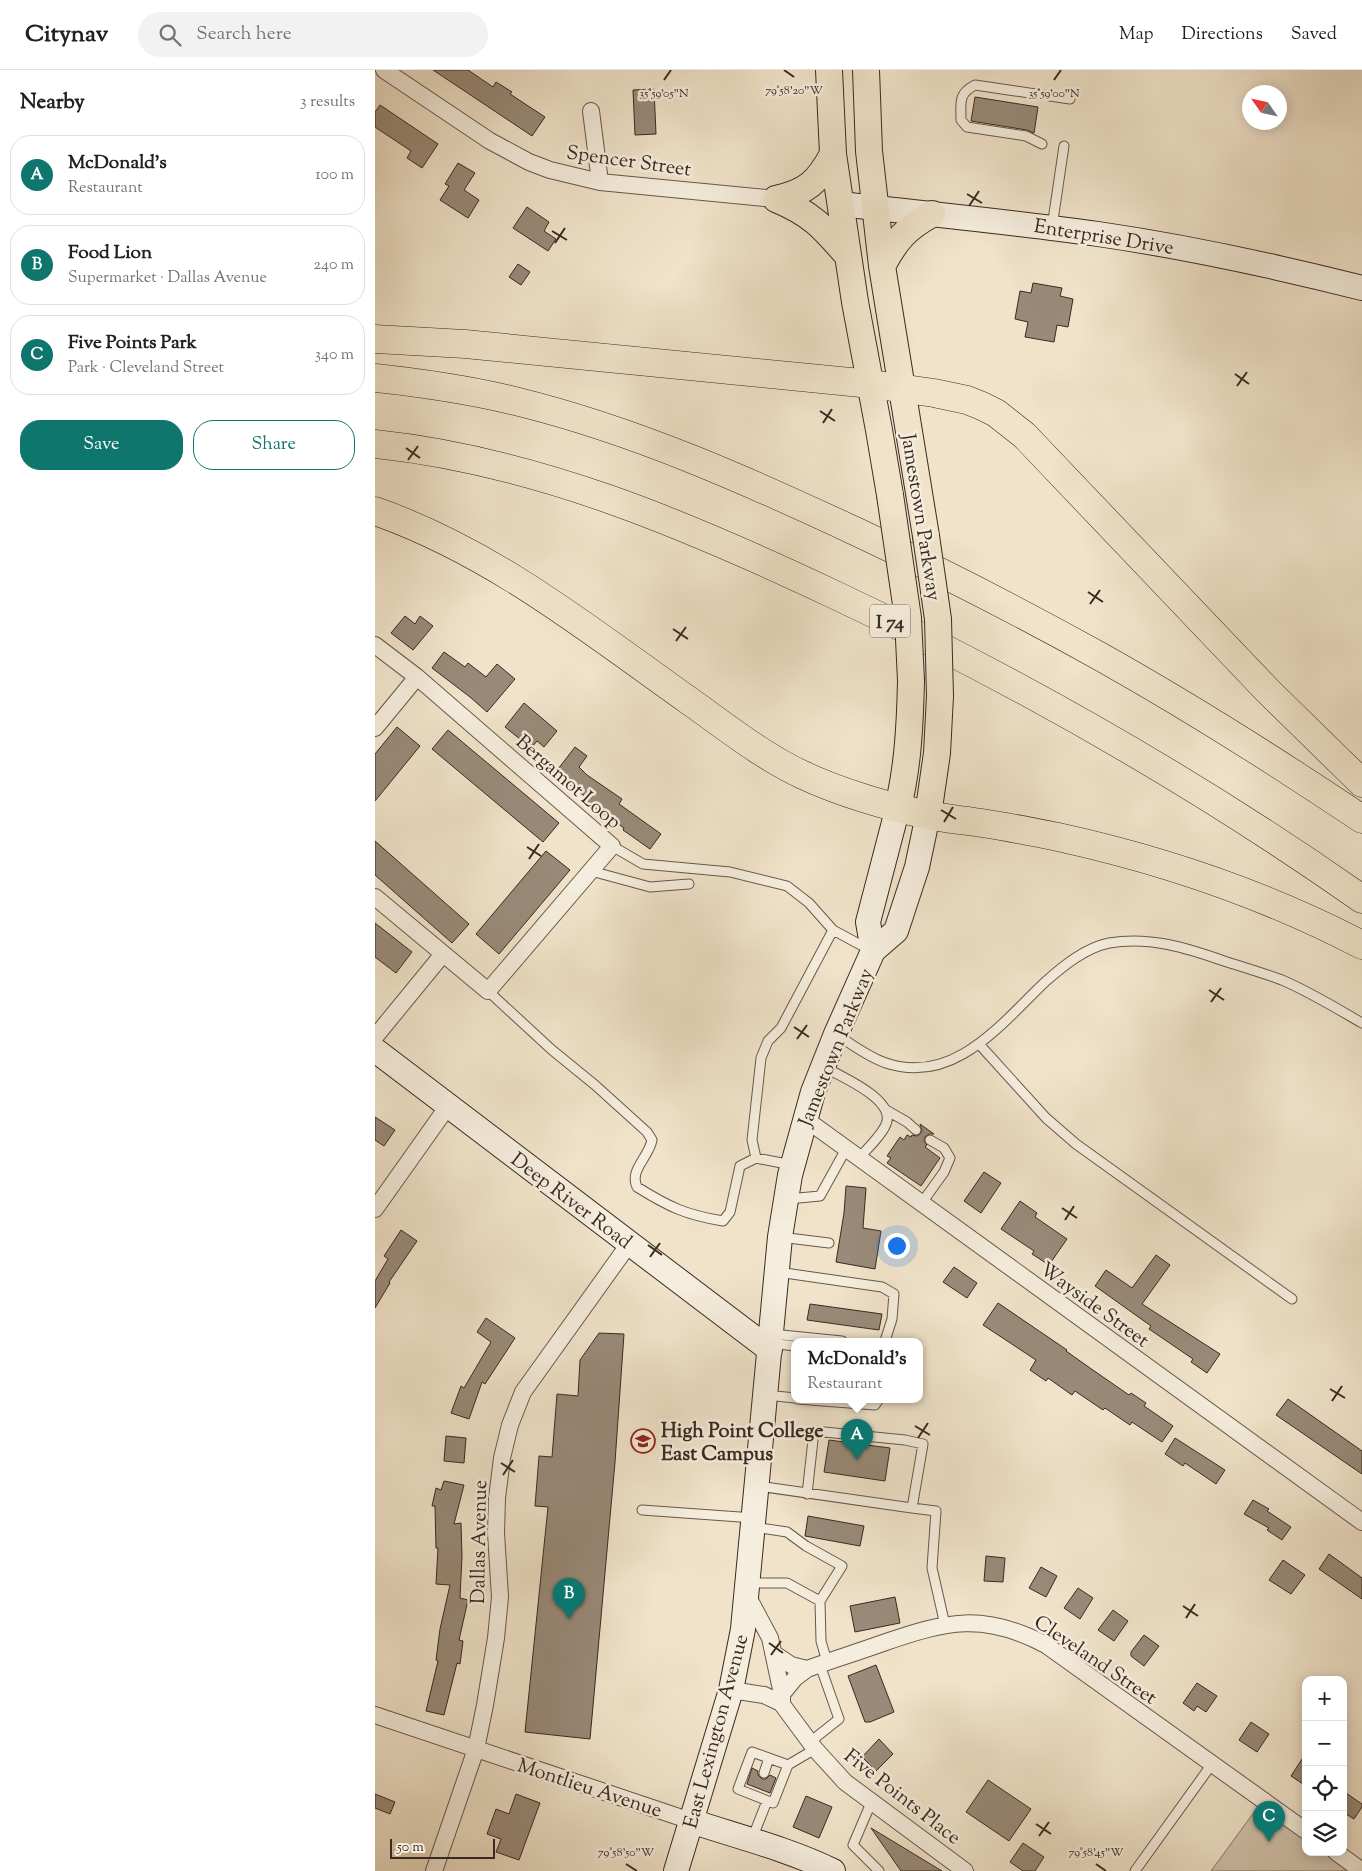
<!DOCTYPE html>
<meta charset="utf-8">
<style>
body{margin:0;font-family:"Sorts Mill Goudy",serif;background:#f2f2f2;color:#202124}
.controls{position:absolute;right:15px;bottom:15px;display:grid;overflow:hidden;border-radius:10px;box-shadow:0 2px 12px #0003}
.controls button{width:45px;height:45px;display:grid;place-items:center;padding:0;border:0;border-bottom:1px solid #e0e0e0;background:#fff;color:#202124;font:25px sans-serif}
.compass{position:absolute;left:867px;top:15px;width:45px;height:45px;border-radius:50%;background:#fff;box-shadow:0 2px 12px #0003;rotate:304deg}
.scale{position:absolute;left:15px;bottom:12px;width:105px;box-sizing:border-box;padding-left:5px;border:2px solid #3a2921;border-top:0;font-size:14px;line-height:18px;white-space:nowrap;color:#3a2921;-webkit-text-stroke:4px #f5eddd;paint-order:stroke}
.you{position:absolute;left:521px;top:1175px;width:18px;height:18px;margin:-12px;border:4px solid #fff;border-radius:50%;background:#1a73e8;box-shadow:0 0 0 8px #1a73e833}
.badge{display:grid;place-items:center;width:32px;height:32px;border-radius:50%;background:#0f766e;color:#fff;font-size:16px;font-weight:700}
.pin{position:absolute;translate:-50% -41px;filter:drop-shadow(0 1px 2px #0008)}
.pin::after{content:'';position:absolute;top:26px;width:18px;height:15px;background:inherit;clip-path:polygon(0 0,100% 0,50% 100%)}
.popup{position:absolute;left:416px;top:1268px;width:132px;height:65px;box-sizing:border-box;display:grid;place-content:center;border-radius:10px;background:#fff;filter:drop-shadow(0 1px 4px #0005);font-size:16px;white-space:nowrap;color:#757577}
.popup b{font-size:19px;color:#202124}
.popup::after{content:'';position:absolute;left:50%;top:100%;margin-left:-10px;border:10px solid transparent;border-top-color:#fff}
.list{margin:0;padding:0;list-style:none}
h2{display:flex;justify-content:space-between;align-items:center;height:65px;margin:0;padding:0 20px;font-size:21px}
h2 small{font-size:16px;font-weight:400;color:#757577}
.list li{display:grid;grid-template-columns:32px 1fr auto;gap:15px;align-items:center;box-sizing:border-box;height:80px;margin:0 10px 10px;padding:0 10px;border:1px solid #e0e0e0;border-radius:20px}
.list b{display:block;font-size:19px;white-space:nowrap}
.list p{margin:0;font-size:16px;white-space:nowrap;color:#757577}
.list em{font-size:16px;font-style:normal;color:#757577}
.actions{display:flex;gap:10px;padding:15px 20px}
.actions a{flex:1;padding:11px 0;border:1px solid #0f766e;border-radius:20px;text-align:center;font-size:18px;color:#0f766e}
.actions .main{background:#0f766e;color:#fff}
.icon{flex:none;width:28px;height:28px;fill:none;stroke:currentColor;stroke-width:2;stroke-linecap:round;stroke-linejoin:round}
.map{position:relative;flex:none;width:987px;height:1801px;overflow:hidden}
header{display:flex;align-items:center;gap:30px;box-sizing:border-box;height:70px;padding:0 25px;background:#fff;border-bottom:1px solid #e0e0e0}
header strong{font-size:24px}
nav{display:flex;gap:28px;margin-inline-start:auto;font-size:18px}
.search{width:350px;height:45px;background:#f2f2f2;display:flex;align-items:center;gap:12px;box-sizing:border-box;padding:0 18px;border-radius:28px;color:#757577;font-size:19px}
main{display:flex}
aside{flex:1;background:#fff}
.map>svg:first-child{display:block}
</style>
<header>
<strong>Citynav</strong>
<div class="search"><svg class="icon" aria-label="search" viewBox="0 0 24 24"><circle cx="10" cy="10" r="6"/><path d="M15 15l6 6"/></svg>Search here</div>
<nav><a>Map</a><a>Directions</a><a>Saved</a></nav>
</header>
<main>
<aside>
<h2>Nearby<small>3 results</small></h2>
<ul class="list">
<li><span class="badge">A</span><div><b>McDonald's</b><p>Restaurant</p></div><em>100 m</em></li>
<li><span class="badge">B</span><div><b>Food Lion</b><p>Supermarket · Dallas Avenue</p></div><em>240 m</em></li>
<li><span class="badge">C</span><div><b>Five Points Park</b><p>Park · Cleveland Street</p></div><em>340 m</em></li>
</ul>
<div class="actions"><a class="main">Save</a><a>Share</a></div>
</aside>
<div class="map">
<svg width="987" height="1801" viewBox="0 0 987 1801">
<rect width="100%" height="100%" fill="#f0e3ca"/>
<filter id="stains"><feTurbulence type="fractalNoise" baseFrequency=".004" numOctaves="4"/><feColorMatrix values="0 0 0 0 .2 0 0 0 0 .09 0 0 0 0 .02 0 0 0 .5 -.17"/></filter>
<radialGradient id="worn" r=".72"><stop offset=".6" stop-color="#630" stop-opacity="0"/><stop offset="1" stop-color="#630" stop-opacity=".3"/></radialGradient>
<!-- green -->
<path fill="#d1c3ad" stroke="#867667" d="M888,1730L931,1762V1782H957L982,1801H836Z"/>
<!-- building -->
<path fill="#998a79" stroke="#3a2921" d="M58,0H93L118,17L121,12L137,22L135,24L170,47L157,66Z
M279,19L281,64L260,65L258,20Z
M600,27L663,37L659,63L652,60L596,51Z
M5,35L63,74L47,98L32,88L36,81L0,57V42Z
M83,93L100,103L89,120L104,130L93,148L65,130L74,116L70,114Z
M152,137L174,152L169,161L181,169L173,181L138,158Z
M143,194L155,202L146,215L134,207Z
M658,213L687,218L685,226L698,229L693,257L682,255L679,272L650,267L653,252L640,249L645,221L656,223Z
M30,546L40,554L45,546L58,556L38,580L16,563Z
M69,582L90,597L93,593L111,607L122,594L140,609L112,642L95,627L57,598Z
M149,633L182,661L169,677L162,671L156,678L130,657Z
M22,657L45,676L0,731V684Z
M73,660L184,753L168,772L57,679Z
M200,677L212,686L204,697L212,705L247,729L244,734L286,764L275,779L248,760L249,758L210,731L212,728L180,703Z
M0,771L94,854L77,873L0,805Z
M171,781L195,800L124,884L101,864Z
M0,853L37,882L21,903L0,887Z
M0,1047L20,1060L9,1076L0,1070Z
M545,1054L559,1064H554L550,1067L549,1071L552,1075L550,1077L565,1088L546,1116L512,1093L516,1088L512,1086L525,1067L529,1070L532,1065L536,1067L537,1065L542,1066L545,1064L547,1061Z
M609,1102L626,1113L606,1143L589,1131Z
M471,1116L491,1118L488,1158L506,1161L500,1199L461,1192L469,1143Z
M645,1131L662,1143L660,1147L692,1169L674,1195L657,1184L659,1181L626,1159Z
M26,1160L42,1171L14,1212L15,1213L0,1238V1211L13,1189L9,1186Z
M781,1185L795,1195L767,1234L845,1284L832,1303L816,1292L818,1289L774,1259L776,1256L720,1216L731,1200L757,1218Z
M579,1197L602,1213L592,1228L568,1212Z
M623,1233L692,1280L691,1281L715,1298L754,1325L756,1323L771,1333L769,1336L798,1356L787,1372L757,1352L755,1355L730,1338L728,1340L700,1321L697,1325L673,1308L671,1311L655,1300L661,1290L608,1255Z
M435,1234L507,1244L504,1260L432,1250Z
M111,1248L140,1268L110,1314L107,1312L94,1349L76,1343L86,1316L89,1318L116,1272L102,1262Z
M224,1263L249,1264L240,1392L215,1669L150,1662L173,1437L160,1436L164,1386L177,1387L182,1324L203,1326L205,1290Z
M913,1329L987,1381V1404L901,1345Z
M71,1366L91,1368L89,1393L69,1391Z
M800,1368L850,1400L841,1414L810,1393L808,1396L790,1384Z
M454,1370L515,1378L510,1411L449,1402Z
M69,1411L89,1415L79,1454L86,1453L87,1486L85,1528L93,1530L84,1570L88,1571L85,1594L82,1593L69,1645L51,1641L63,1591L61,1590L65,1559L75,1515L61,1514L63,1478H61L60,1436H57L61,1418L66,1420Z
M878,1430L894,1439L892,1441L916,1457L907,1470L892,1460L894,1458L869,1444Z
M433,1446L489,1456L485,1476L430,1466Z
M954,1484L987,1508V1529L944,1499Z
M611,1486L630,1488L628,1512L609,1511Z
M908,1490L930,1505L916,1524L894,1510Z
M666,1497L682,1506L671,1527L654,1518Z
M703,1518L718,1528L705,1549L689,1538Z
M520,1527L525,1553L480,1562L475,1536Z
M738,1540L753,1551L739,1571L723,1560Z
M769,1565L784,1576L769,1596L756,1586V1582Z
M501,1595L519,1642L495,1652H490L473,1606Z
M822,1613L842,1626L831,1642L822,1636L819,1641L808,1633Z
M876,1652L894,1664L882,1682L864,1670Z
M504,1669L518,1684L501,1701L487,1687Z
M931,1683V1716L916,1706Z
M377,1698L383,1701V1705L387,1709H391L395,1705L401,1708L395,1723L372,1714Z
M613,1710L656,1739L634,1771L591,1742Z
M968,1721L987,1734V1737L979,1749L968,1742Z
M0,1724L20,1732L15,1744L0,1738Z
M141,1724L165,1733L144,1790L121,1782L126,1769L112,1764L121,1739L134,1744Z
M431,1726L457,1737L444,1768L418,1757Z
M496,1758L567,1801H526Z
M648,1773L669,1787L660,1801H648L635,1792Z"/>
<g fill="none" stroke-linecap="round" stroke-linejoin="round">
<!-- lane casing -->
<g stroke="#68584b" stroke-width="11">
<path id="lane" d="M667,74L651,66L592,57L586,50C586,32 583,24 600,15L695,29
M677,157L689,76
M237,776L268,794L355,802L412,816L434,833L458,860L495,880
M216,801L275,817L314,814
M113,921L177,980L220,1015L272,1062L277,1070C274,1087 254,1100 262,1117C294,1137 311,1145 348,1151L355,1142L365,1096L381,1088L417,1095
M462,965C478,975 493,987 511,993C579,1016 627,953 670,912C688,896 710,878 734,873C775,866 812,878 849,891C868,897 888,903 907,910C935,922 961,938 987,953
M604,974L671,1048L701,1074L917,1229
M449,997C465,1006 517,1028 512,1051C510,1062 492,1079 484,1088
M511,1040L532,1052L541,1060
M381,1088L377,1070L386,988L393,971L406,958L458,860
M413,1129L445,1126L471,1079
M546,1134L569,1102L575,1088L569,1078L555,1070
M405,1167L454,1173
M403,1202L507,1217L519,1224L517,1249L510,1271
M397,1264L467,1271
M395,1273L420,1276
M391,1325L420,1328
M422,1329L500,1335L504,1329
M383,1416L537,1438L548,1374L530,1370L439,1361L432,1424
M537,1438L561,1441L557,1498L570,1555
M267,1440L379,1448
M373,1513H412L445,1531L467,1496L431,1476L412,1462L379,1457
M445,1531L446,1571L452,1592
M435,1672L464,1649L445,1595
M413,1695L377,1682L363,1719L398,1733L413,1695L440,1679
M389,1703L394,1688
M496,1733L478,1775L504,1801
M377,1769L392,1731
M760,1801L837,1694"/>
</g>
<!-- street casing -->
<g stroke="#68584b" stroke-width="18">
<path id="street" d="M9,0L115,71L154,92L175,100L225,112L401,129
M216,41L225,112
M0,575L42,607L237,776L113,921L0,827
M0,658L42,607
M0,967L68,884
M429,1048L987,1452
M0,1139L73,1036
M372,1525L395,1568L407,1624V1631
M398,1583L416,1595L432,1599
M356,1620L389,1625L406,1633L440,1679L470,1712L590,1801
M407,1624L420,1608L432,1599C457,1590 483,1582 508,1573C571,1551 609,1542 671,1575L931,1761
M0,1645L316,1751
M961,1782L987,1801
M59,1801L101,1679L110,1635L121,1568L125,1527L121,1463L122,1428L127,1388L135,1355L148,1322L254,1174"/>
</g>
<!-- secondary casing -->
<g stroke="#3a2921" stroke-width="26">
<path id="secondary" d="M467,134C552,144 638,152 723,164C812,177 900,196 987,218
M498,881L493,852L523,737
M0,980L395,1280
M316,1751C364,1767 413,1779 458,1801
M301,1801L356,1620L368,1559L405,1167L415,1105L438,1022L461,964L498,881L521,861L542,797L553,745"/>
</g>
<!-- primary casing -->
<g stroke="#3a2921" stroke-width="28">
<path id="primary" d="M454,0L458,84L480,232L504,360L515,425
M491,0L494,81L507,196L551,466
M401,129C437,144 448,157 473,186
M401,129C432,122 443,112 458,84
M507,196C521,170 531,158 557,144
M523,737C533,696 535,654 536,611
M553,745L562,683L565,626"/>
</g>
<!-- highway casing -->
<g stroke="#3a2921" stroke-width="29">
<path id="highway" d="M0,269L90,274L496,314L559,323L592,330L607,336L621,343L649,365L893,621L987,713
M0,308C47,313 94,320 140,331C259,360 373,411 482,462C565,501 647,543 726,587C815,637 902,692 987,749
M0,374C162,391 312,455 458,524C643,611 820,712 987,829
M0,441C117,482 213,559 313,630C350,656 387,686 428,705C464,722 514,737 553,745C571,749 589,750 607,753C633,757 658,762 683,767C788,790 891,825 987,875"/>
</g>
<!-- lane -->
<use href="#lane" stroke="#f5eddd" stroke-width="9"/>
<!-- street -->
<use href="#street" stroke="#f5eddd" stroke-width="16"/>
<!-- secondary -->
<use href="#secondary" stroke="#f5eddd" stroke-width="24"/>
<!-- primary -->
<use href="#primary" stroke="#f0e3ca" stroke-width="26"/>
<!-- highway -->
<use href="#highway" stroke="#f0e3ca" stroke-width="28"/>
<!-- primary-bridge casing -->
<g stroke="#3a2921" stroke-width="28" stroke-linecap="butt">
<path id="primary-bridge" d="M515,425L533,548L536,611
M551,466L563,549L565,626"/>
</g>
<!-- primary-bridge -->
<use href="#primary-bridge" stroke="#f0e3ca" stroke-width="26"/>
</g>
<!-- ticks -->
<path fill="none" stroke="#3a2921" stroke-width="2" d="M409,0L419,7M289,10L296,0M679,10L686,0M592,124L607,133M594,136L604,121M177,161L192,170M180,173L190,158M860,304L874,314M862,316L872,302M445,341L460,351M448,353L457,339M31,378L45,388M33,390L43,376M713,522L728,532M715,534L725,520M298,559L313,569M301,571L311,557M566,740L581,749M569,752L578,737M152,777L166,786M154,789L164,774M834,920L849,930M836,932L846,918M419,957L434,967M422,969L432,955M687,1138L702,1148M690,1150L699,1136M273,1175L287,1185M275,1187L285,1173M955,1319L970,1328M957,1331L967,1316M540,1356L555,1365M543,1368L553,1353M126,1393L140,1402M128,1405L138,1390M808,1536L823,1546M811,1548L820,1534M394,1573L408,1583M396,1585L406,1571M661,1754L676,1764M664,1766L674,1752M251,1794L262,1801M721,1794L731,1801"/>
<!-- icons -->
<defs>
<g id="school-ring" transform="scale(1.25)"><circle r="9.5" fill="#f5eddd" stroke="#8f2418" stroke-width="1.5"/><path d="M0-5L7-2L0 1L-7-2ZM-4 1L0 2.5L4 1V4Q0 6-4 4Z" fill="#8f2418"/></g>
</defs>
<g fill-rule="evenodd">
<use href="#school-ring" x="268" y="1371"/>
</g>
<g text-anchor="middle" stroke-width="5" stroke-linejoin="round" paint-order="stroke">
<!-- shield labels -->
<rect fill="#f5eddd" stroke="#726459" stroke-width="1" x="495" y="534.5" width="40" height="33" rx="4"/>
<g font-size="19" font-weight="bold" fill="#3a2921">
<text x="515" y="558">I 74</text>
</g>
<!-- street labels -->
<g font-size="20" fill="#3a2921" stroke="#f5eddd">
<text transform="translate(254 90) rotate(8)" y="7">Spencer Street</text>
<text transform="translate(729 166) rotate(9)" y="7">Enterprise Drive</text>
<text transform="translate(547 447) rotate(81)" y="7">Jamestown Parkway</text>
<text transform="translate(194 711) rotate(41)" y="7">Bergamot Loop</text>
<text transform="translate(460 977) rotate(-68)" y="7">Jamestown Parkway</text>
<text transform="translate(197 1130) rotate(37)" y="7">Deep River Road</text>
<text transform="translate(720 1234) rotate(36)" y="7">Wayside Street</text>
<text transform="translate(103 1472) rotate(-89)" y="7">Dallas Avenue</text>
<text transform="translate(721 1589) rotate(34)" y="7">Cleveland Street</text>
<text transform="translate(340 1661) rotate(-75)" y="7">East Lexington Avenue</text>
<text transform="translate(215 1717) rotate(18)" y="7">Montlieu Avenue</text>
<text transform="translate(528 1726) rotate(38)" y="7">Five Points Place</text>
</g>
<!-- poi labels -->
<g font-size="20" font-weight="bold" fill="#3a2921" stroke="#f5eddd" text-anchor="start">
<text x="286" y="1367">High Point College<tspan x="286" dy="23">East Campus</tspan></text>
</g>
</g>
<g font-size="12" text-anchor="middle" fill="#3a2921" stroke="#f5eddd" stroke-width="5" stroke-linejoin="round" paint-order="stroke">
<text x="419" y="24">79°58'20"W</text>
<text x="289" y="27">35°59'05"N</text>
<text x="679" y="27">35°59'00"N</text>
<text x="251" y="1786">79°58'50"W</text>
<text x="721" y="1786">79°58'45"W</text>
</g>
<rect width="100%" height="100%" filter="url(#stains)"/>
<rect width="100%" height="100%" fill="url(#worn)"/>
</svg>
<div class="controls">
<button>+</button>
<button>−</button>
<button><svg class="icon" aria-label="locate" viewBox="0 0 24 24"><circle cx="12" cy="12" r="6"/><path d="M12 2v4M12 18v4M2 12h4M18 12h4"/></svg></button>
<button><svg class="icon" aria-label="layers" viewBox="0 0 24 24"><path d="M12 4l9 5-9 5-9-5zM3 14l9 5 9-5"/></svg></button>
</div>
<svg class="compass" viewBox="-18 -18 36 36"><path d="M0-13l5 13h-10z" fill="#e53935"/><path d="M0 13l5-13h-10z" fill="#757577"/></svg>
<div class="scale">50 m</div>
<div class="you"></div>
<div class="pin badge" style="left:482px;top:1390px">A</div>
<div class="popup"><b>McDonald's</b>Restaurant</div>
<div class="pin badge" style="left:194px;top:1549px">B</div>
<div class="pin badge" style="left:894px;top:1772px">C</div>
</div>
</main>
